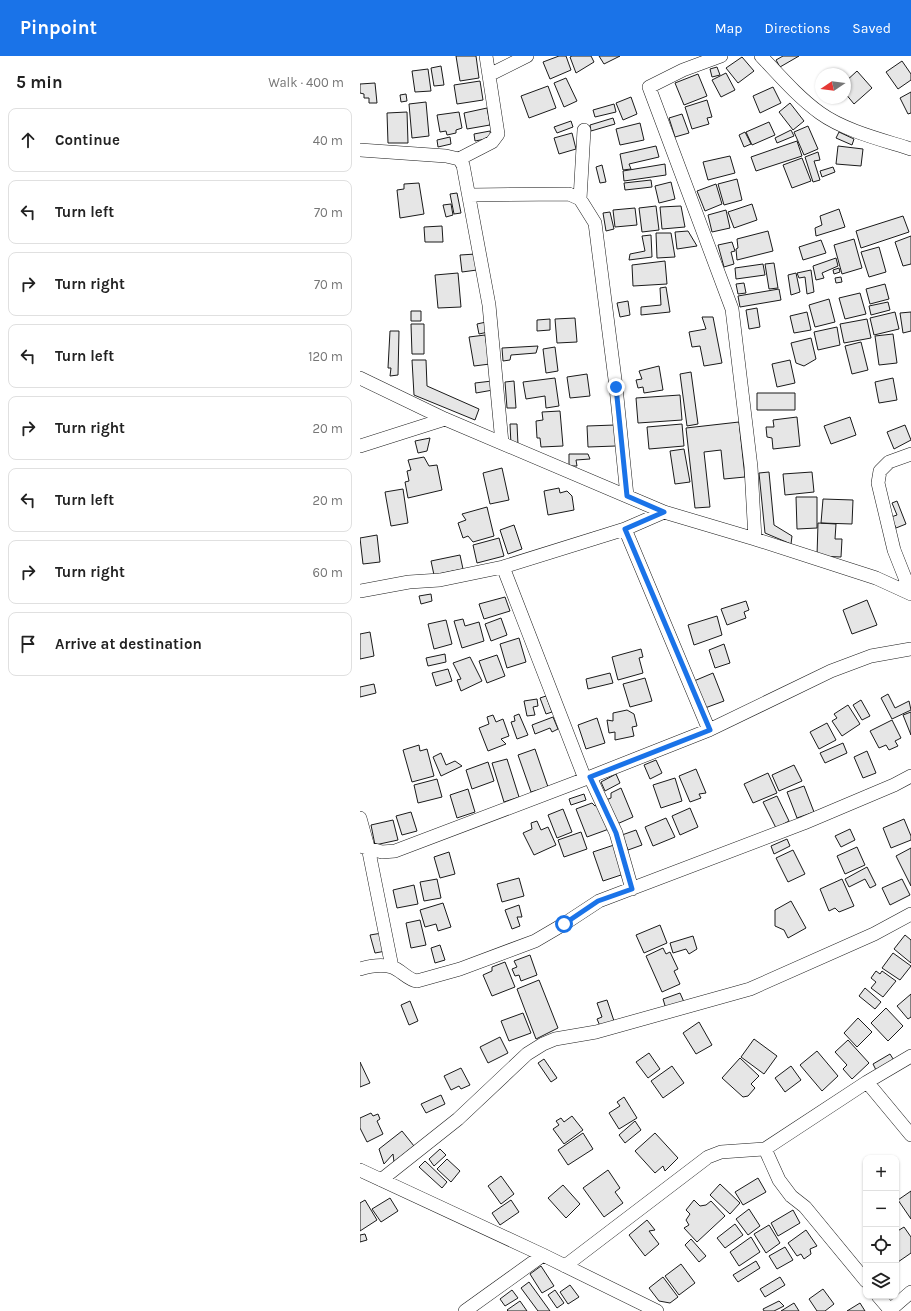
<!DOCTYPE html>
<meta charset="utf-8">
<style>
body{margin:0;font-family:Karla,sans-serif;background:#f2f2f2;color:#222}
.controls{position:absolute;right:12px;bottom:12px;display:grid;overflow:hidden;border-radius:8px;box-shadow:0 1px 3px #0004}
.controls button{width:36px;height:36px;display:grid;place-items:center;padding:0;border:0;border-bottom:1px solid #e0e0e0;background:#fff;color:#222;font:20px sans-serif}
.compass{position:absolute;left:455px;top:12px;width:36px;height:36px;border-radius:50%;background:#fff;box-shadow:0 1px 3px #0004;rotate:257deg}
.stop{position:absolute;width:12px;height:12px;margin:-9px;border:3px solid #1a73e8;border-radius:50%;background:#fff}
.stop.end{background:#1a73e8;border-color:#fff;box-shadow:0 1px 4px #0008}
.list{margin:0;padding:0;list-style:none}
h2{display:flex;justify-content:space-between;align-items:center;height:52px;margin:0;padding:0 16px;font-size:17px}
h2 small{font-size:13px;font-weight:400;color:#767676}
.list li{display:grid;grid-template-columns:26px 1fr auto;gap:12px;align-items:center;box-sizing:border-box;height:64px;margin:0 8px 8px;padding:0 8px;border:1px solid #e0e0e0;border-radius:8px}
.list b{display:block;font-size:15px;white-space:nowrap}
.list em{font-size:13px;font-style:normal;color:#767676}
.icon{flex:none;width:22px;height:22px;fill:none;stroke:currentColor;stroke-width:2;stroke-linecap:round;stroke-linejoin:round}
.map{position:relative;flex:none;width:551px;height:1255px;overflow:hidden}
header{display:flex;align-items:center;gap:24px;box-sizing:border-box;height:56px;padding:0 20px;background:#1a73e8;color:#fff}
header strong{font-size:19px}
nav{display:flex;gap:22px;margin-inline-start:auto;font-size:14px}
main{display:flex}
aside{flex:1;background:#fff}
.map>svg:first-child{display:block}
</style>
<header>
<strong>Pinpoint</strong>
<nav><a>Map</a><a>Directions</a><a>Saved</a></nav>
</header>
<main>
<aside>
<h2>5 min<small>Walk · 400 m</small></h2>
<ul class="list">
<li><svg class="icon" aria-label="ahead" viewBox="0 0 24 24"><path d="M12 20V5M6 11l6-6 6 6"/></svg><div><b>Continue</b></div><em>40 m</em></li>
<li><svg class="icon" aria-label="left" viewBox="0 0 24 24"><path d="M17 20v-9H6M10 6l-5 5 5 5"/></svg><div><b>Turn left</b></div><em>70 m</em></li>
<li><svg class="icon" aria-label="right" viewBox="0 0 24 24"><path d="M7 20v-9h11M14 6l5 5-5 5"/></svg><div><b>Turn right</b></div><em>70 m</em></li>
<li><svg class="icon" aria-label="left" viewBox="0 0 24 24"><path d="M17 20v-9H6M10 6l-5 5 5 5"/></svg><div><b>Turn left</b></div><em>120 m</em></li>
<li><svg class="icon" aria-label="right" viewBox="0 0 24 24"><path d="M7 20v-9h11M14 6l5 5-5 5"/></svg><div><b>Turn right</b></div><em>20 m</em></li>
<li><svg class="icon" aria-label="left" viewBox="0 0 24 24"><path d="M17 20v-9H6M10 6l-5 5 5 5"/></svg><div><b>Turn left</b></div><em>20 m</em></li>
<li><svg class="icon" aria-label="right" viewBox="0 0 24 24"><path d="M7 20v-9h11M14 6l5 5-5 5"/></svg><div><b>Turn right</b></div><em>60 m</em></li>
<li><svg class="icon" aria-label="arrive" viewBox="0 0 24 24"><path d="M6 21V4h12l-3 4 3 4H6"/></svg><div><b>Arrive at destination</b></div></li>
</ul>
</aside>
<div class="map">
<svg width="551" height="1255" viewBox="0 0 551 1255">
<rect width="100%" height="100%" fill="#fff"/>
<!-- building -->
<path fill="#e6e6e6" stroke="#1a1a1a" d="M96,0H116L119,22L100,25Z
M199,0H206L211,14L190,23L183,6Z
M212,0H231L234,6L216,17L210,1Z
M239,0H260L244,8Z
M423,0H439L420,11L416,4Z
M382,1L394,15L378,27L366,12Z
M542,5L551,18V24L538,33L526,16Z
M81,10L84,29L74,30L71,12Z
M357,11L360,19L352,21L350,13Z
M68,13L71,35L55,36L52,15Z
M497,15L512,32L494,48L485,37V26Z
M366,17L375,34L361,41L352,24Z
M338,18L347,40L324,49L315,27Z
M206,22L217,45L204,51L194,27Z
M120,25L123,44L97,48L94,29Z
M15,27L17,47H9V42H4V38L0,37V28Z
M188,30L196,52L169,62L161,40Z
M413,31L421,47L400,57L393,40Z
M551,36V57L548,58L540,42Z
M46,38L47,45L41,46L40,39Z
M271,41L277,58L263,64L256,47Z
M347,44L352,61L347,62L349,68L332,73L325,51Z
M66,46L69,80L52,82L49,48Z
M430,47L444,65L433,74L419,56Z
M254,48L256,56L235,61L233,54Z
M127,52L130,69L107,73L104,57Z
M47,56L48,87H28L27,57Z
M99,56L102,72L96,74V77L87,79L86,75L80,76L77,59Z
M322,58L329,77L315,81L309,62Z
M253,62L255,68L231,75L230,69Z
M211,65L213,71L197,77L194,71Z
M409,66L415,79L392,89L386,76Z
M280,67L284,84L260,89L256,73Z
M448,70L458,93L444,99L434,76Z
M431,74L434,80L417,87L415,82Z
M130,75L131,82L115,85L114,78Z
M385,76L391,88L384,91L379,79Z
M479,76L494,83L492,89L476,82Z
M212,77L216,93L199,98L194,82Z
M90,81L91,88L78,91L77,84Z
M437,85L442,100L396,115L391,101Z
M296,90L299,101L269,108L271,113L263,114L260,98Z
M478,90L503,93L501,110L476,108Z
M458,96L460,104L454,105L460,124L453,126L445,101Z
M370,100L375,117L348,124L343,106Z
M442,102L451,125L432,132L423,109Z
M305,108L306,119L264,125L263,115Z
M242,109L246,126L240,127L236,111Z
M473,111L475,116L462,121L460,115Z
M377,123L382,144L364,149L358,128Z
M291,124L292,131L265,134L264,127Z
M311,126L315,143L299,147L295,130Z
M59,127L64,158L40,162L37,134L44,133V128Z
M356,128L362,148L345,155L337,135Z
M97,137L101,157L94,158L90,138Z
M91,148L93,159L86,161L83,149Z
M392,148L397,164L374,172L368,156Z
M296,150L299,174L282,176L279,152Z
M321,150L325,171L302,173L300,151Z
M275,152L277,169L255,171L253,154Z
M479,153L485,171L456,180L455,172L462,169L460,160Z
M366,154L370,172L352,176L348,159Z
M250,156L254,173L246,175L243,157Z
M543,160L549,176L501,192L496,175Z
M82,170L83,186H65L64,171Z
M328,175L337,190L317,193L315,176Z
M408,175L413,195L377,204L376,193L378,192L377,183Z
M296,177H311L315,201L297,202Z
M291,179L292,201L269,204L270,198L285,195L282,180Z
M551,180V208L543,210L535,186Z
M494,183L502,212L482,218L474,189Z
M461,184L466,197L443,204L439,191Z
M372,186L375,195L371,196L374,208L364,211L358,189Z
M519,191L526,216L509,221L501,196Z
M116,198L117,214L102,216L100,199Z
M476,202L478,210L462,217L464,222L456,224L453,210Z
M305,205L307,228L273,230L272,209Z
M414,207L418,232L409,233L405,208Z
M403,208L405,219L376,223L375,212Z
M479,212L480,216L474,218L473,214Z
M451,214L454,236L447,238L445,221L439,222L437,217Z
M98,217L101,251L78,252L75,219Z
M436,217L440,236L431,239L428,219Z
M481,221L482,226L476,227L475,222Z
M384,227L386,237L378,238L376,228Z
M525,228L529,243L510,248L506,233Z
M306,231L310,256L281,259V251L301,249L300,232Z
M419,233L421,244L380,251L378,240Z
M500,237L506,258L485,263L479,242Z
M469,243L475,266L455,271L449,249Z
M268,245L270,259L260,261L257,247Z
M528,246L530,254L511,259L509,250Z
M397,252L400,271L389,273L386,254Z
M51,255H61V265H51Z
M447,256L451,274L434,277L430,260Z
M535,256L539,273L514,279L510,262Z
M551,256V275L543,277L540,257Z
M342,261H353L362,307L344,310L340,290L332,291L329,276L346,273Z
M215,262L217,286L197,287L195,263Z
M190,263V274L177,275V264Z
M507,263L511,282L484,287L480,268Z
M126,266L128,276L119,278L117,268Z
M51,268H64V298H52Z
M477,271L480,289L458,294L454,276Z
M30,275H39L38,319L30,320L31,312H28Z
M533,278L537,307L519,309L515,280Z
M125,279L130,308L114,310L109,281Z
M451,282L456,303L444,310L436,307L431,287Z
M501,286L508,314L492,318L485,290Z
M178,290L176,297L151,299L150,304L143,305L142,292Z
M195,291L198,315L186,317L183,293Z
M52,304H66L67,330L119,353L115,364L54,339Z
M430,304L435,327L417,331L412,308Z
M299,310L303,334L284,337L283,331L278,332L276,324L282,323L279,315Z
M331,316L338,368L327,370L320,318Z
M227,318L230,340L210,342L207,321Z
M195,322L199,350L186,352L185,340L166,343L163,326Z
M533,322L537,344L519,347L515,326Z
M132,325L133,334L116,337L115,327Z
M154,325L156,352H147L145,326Z
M397,337H435V354H397Z
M320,339L322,364L278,367L276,342Z
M200,355L203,390L181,391L180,382H177L176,365L183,364L182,356Z
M437,361L440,390L413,393L412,382L407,381L406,371H414L413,364Z
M490,361L496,379L471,388L464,370Z
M379,366L385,421L364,423L361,394L344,396L350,451L335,452L326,372Z
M150,368H157L158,389H151Z
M322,368L324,390L289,393L287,371Z
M255,369L256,390L228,391L227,370Z
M545,369L551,384L534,393L527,376Z
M70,382L67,395L58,397L55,385Z
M324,393L330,426L315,428L310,395Z
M209,398H228L230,403L216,404L217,410H209Z
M64,401L69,410L77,409L82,434L48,442L45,426L49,425L47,415L51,414L48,404Z
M142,412L149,444L130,448L123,417Z
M409,416L414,469L432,480L431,488L405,477L399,417Z
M452,416L454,436L425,439L423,418Z
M199,432L200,437L207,435L212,440L214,454L188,459L184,435Z
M43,433L48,467L31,470L25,436Z
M436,441H457V472L437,473Z
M463,443L493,444L492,468L461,467Z
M537,445L546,468L536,472L531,461L537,459L532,447Z
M127,451L134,480L113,486L108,480L103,482L98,467L106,464L102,458Z
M458,467L476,468L475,483H482L481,501L457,500Z
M154,469L162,493L148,498L140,474Z
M17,479L20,506L3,508L0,482Z
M139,482L144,500L117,507L113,489Z
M100,499L103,513L74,519L71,505Z
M71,538L72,545L61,548L59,540Z
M145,541L150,555L124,563L119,548Z
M507,544L517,569L492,578L483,554Z
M386,545L389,554L384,556L386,562L367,569L361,553Z
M357,560L362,579L334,589L328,569Z
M141,562L147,579L131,585L125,568Z
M103,563L105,570L119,566L124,585L102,592L94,565Z
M86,564L92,588L74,593L68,568Z
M10,576L14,600L0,603V578Z
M159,582L166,606L147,612L140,588Z
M364,588L370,607L355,612L349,594Z
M281,593L283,601L279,602L283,617L258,624L252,601Z
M85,598L86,606L68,610L66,602Z
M137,599L145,620L127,627L119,605Z
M110,601L122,625L101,635L97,624L101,623L93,607Z
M88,613L92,625L76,630L72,617Z
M250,617L253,627L228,633L226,623Z
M353,617L364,645L345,652L334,625Z
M285,622L292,645L270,651L263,628Z
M14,628L16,637L0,641V631Z
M528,638L535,652L549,645L551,654L532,663L521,642Z
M186,640L192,656L186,658L180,642Z
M177,643L178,650L173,651L175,659L167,660L164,645Z
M501,644L510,660L502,664L493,649Z
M488,649L500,668L482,680L472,665L477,662L474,658Z
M267,654L274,658L277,670L272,671L274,680L255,684V676L249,677L247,664L253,665V657Z
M551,656V679L543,659Z
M159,658L168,679L157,683L151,666L155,665L154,660Z
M133,659L136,666L143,663L149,680L141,683L146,688L128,695L119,672L129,668L127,661Z
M193,661L198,673L192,676L190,672L175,678L172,669Z
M237,662L245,687L226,693L218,669Z
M532,664L541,682L535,685L538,690L529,694L526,689L519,692L510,675Z
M467,667L476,684L459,693L450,676Z
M483,687L487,697L465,707L460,697Z
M59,689L60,695L67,693L74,720L52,726L43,694Z
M175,693L188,731L171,736L158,699Z
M507,695L516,717L503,722L494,701Z
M81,697L86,709L95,705L102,710L81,720L73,701Z
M147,703L159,741L144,746L132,707Z
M296,704L302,717L290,723L284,709Z
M128,706L134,725L112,733L106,714Z
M434,709L442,725L419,735L412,719Z
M336,713L346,737L339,738L341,742L330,746L319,720Z
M408,717L417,737L393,747L384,728Z
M256,718L260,727L245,735L241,726Z
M315,722L322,745L301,752L293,729Z
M77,723L82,741L58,747L54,729Z
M444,730L454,756L437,762L427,736Z
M261,732L273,761L257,768L246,744L251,742V737Z
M108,733L115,756L97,762L90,739Z
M224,738L226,744L211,749L209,743Z
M417,740L429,765L416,772L403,746Z
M232,747L235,750L239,748L249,773L227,781L216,753Z
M330,752L338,771L320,779L312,760Z
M203,753L212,776L197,782L188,759Z
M51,756L57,775L42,779L36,760Z
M306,762L315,781L293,790L285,771Z
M544,763L551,780V784L531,792L523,772Z
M33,764L38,784L15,789L11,769Z
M177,765L181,774L188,771L196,789L174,799L163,777L172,773L171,767Z
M490,773L495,784L481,791L475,780Z
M276,774L282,789L268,794L262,779Z
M221,776L227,793L204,801L198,784Z
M427,783L430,790L414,798L411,790Z
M254,789L264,818L243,825L233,796Z
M497,791L505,809L485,818L477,800Z
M551,792V830L536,800Z
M433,794L445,818L428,826L416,802Z
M89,796L95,818L80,822L74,801Z
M507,811L516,829L510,832L505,823L489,831L485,823Z
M159,822L164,840L142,846L137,828Z
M77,823L81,842L64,845L60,826Z
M482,823L494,850L479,856L475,852L469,855L460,833Z
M542,823L550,839L530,849L522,832Z
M54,829L58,848L37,852L33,834Z
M431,845L446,872L428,882L424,874L415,870V854Z
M83,847L91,871L78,875L76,868L65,871L60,854Z
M159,849L162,861H157L160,870L152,873L145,854Z
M60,864L66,889L51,892L46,867Z
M300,869L307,887L284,897L276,879Z
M22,877L26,895L15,897L10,879Z
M545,879L551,884V907L534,893Z
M333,880L337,893L329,898L326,893L313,897L310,887Z
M80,889L85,904L75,907L71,892Z
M303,892L306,898L310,896L318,913L314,915L320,928L302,936L286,900Z
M533,897L551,910L540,924L522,912Z
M170,899L177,919L161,925L159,919L155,920L152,913L157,911L154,905Z
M145,906L155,931L132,940L123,919L132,915V911Z
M516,915L520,918L522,915L536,925L523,941L511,932L516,926L511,922Z
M179,924L198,972L176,983L157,933Z
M505,932L521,946L515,953L499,940Z
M320,937L324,946L306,953L303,943Z
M551,938V961L548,963L537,950Z
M247,944L254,965L240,970L237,963L242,961L237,947Z
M50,945L58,965L49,969L41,949Z
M526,952L543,970L528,985L511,967Z
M163,957L171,977L149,985L141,965Z
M498,962L512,976L497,991L484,977Z
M339,966L352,989L336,998L323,977Z
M140,981L148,997L128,1007L120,991Z
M394,983L417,1000L404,1018L381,1001Z
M488,984L509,1007L492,1023L483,1013L487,1009L475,996Z
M457,995L478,1020L462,1035L440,1009Z
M289,997L300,1013L288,1022L276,1006Z
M530,998L535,1006L517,1016L513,1008Z
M380,1002L399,1020L391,1028L395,1032L388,1040L383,1041L362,1022Z
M184,1003L197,1022L191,1026L178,1007Z
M0,1006L10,1027L0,1031Z
M312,1010L324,1027L303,1042L291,1025Z
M431,1010L441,1024L425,1036L415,1022Z
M101,1012L110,1029L101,1033L99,1030L91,1034L84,1020Z
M81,1039L85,1048L66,1057L61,1048Z
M264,1041L277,1062L259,1073L249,1057L260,1050L257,1046Z
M11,1057L13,1060L18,1058L20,1063L17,1065L23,1078L7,1086L0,1072V1062Z
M212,1060L223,1074L204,1088L193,1073L199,1069L196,1065L201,1062L204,1066Z
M275,1065L281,1074L265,1087L259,1079Z
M42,1075L54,1090L34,1106L33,1098L24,1108L19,1093Z
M223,1077L233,1093L208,1109L198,1094Z
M295,1077L318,1102L305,1115L303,1110L295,1117L275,1095Z
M80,1093L86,1099L74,1110L69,1103Z
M87,1103L100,1115L91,1126L77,1113Z
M65,1105L87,1126L82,1132L59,1111Z
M248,1114L260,1132L255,1136L263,1147L244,1161L223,1132Z
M141,1120L154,1138L141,1148L128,1130Z
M398,1122L406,1136L383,1149L375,1136Z
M360,1128L380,1147L370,1158L350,1139Z
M203,1129L220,1148L206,1162L188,1142Z
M551,1135V1163L538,1144Z
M30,1142L38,1155L21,1166L12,1153Z
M5,1144L17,1164L0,1175V1147Z
M151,1144L159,1156L140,1169L132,1157Z
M334,1144L340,1150L346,1149L351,1145L365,1160L337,1186L324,1172L329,1169L326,1164L330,1158L326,1154Z
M389,1153L400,1170L388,1179L376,1163Z
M433,1154L440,1167L418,1180L411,1167Z
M287,1164L295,1174L289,1175L299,1188L285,1200L269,1179Z
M375,1168L383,1179L365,1192L357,1182Z
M409,1169L420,1187L406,1197L394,1178Z
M544,1171L551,1181V1197L538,1206L536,1204V1176Z
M446,1174L457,1190L450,1193L451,1198L444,1203L441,1198L437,1200L428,1187Z
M5,1178L7,1184L0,1186V1179Z
M391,1181L400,1196L379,1210L370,1196Z
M331,1183L346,1200L339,1206L325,1189Z
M425,1191L433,1204L417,1213L409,1200Z
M396,1205L400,1212L378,1226L373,1219Z
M321,1208L335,1227L319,1239L305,1220Z
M181,1210L194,1230L182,1237L170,1218Z
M303,1221L318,1241L310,1247L299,1245L289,1232Z
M420,1221L425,1229L405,1241L400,1233Z
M169,1226L190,1255H178L161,1232Z
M210,1229L219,1241L208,1248L200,1236Z
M463,1233L474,1248L465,1255H457L449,1243Z
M152,1234L158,1242L145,1250L140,1243Z
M195,1234L204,1247L197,1252L188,1239Z
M160,1245L167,1255H148L147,1254Z
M419,1245L424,1250L414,1255H404L403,1253Z
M434,1247L439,1255H421Z
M500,1247L505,1255H487Z"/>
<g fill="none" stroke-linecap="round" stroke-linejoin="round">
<!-- minor casing -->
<g stroke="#1a1a1a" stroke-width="14">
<path id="minor" d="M361,0L323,14L289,31L372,253L391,411L395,483
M401,0C420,20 438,41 460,57C485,75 523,84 551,93
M129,19L167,0
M0,94L86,100L99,103L103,109L129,249L142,387
M99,103L132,86L138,78L126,0
M109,139L209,138L220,143L235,167L256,331L267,440
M220,143L224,74
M0,322L85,363L304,456L395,483L516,522L551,538
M0,390L85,363
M551,398L529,406L520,415L518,427L534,494L551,537
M265,473L349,674
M143,511L225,723
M0,535L49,526L80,524L143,511L265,473L304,456
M230,721L256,777L272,833
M0,762L8,791L32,911
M0,790L22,796L35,795L225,723L349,674L471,615L511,600L551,593
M0,913C10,910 22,908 32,911C41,914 48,924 57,925L100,913L175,885L204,868L239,845L444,767L534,729L551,720
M507,1026L551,1079
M405,1093L419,1124L431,1140L445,1151L506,1225
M0,1114L183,1199L297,1255
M21,1124L98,1063L167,998L183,988L195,983L236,976L390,933L514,878L551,858
M205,1210L348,1101L361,1096L405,1093L507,1026L551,1000
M518,1240L530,1254
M105,1255L183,1199
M529,1255L551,1236"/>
</g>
<!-- minor -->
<use href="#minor" stroke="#fff" stroke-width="13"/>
</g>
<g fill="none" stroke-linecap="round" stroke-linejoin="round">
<!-- route -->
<path stroke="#1a73e8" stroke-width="5" d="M204,868L238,845L272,833L256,777L230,721L350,674L265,473L304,456L267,440L256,331"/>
</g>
</svg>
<div class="controls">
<button>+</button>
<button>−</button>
<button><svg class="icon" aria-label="locate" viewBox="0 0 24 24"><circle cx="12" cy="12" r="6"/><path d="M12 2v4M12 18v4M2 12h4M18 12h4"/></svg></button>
<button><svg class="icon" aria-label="layers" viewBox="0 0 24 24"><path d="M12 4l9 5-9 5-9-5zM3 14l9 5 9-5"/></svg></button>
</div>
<svg class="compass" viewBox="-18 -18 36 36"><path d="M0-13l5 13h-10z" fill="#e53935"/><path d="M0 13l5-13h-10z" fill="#767676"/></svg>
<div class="stop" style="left:204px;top:868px"></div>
<div class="stop end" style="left:256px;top:331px"></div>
</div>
</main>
